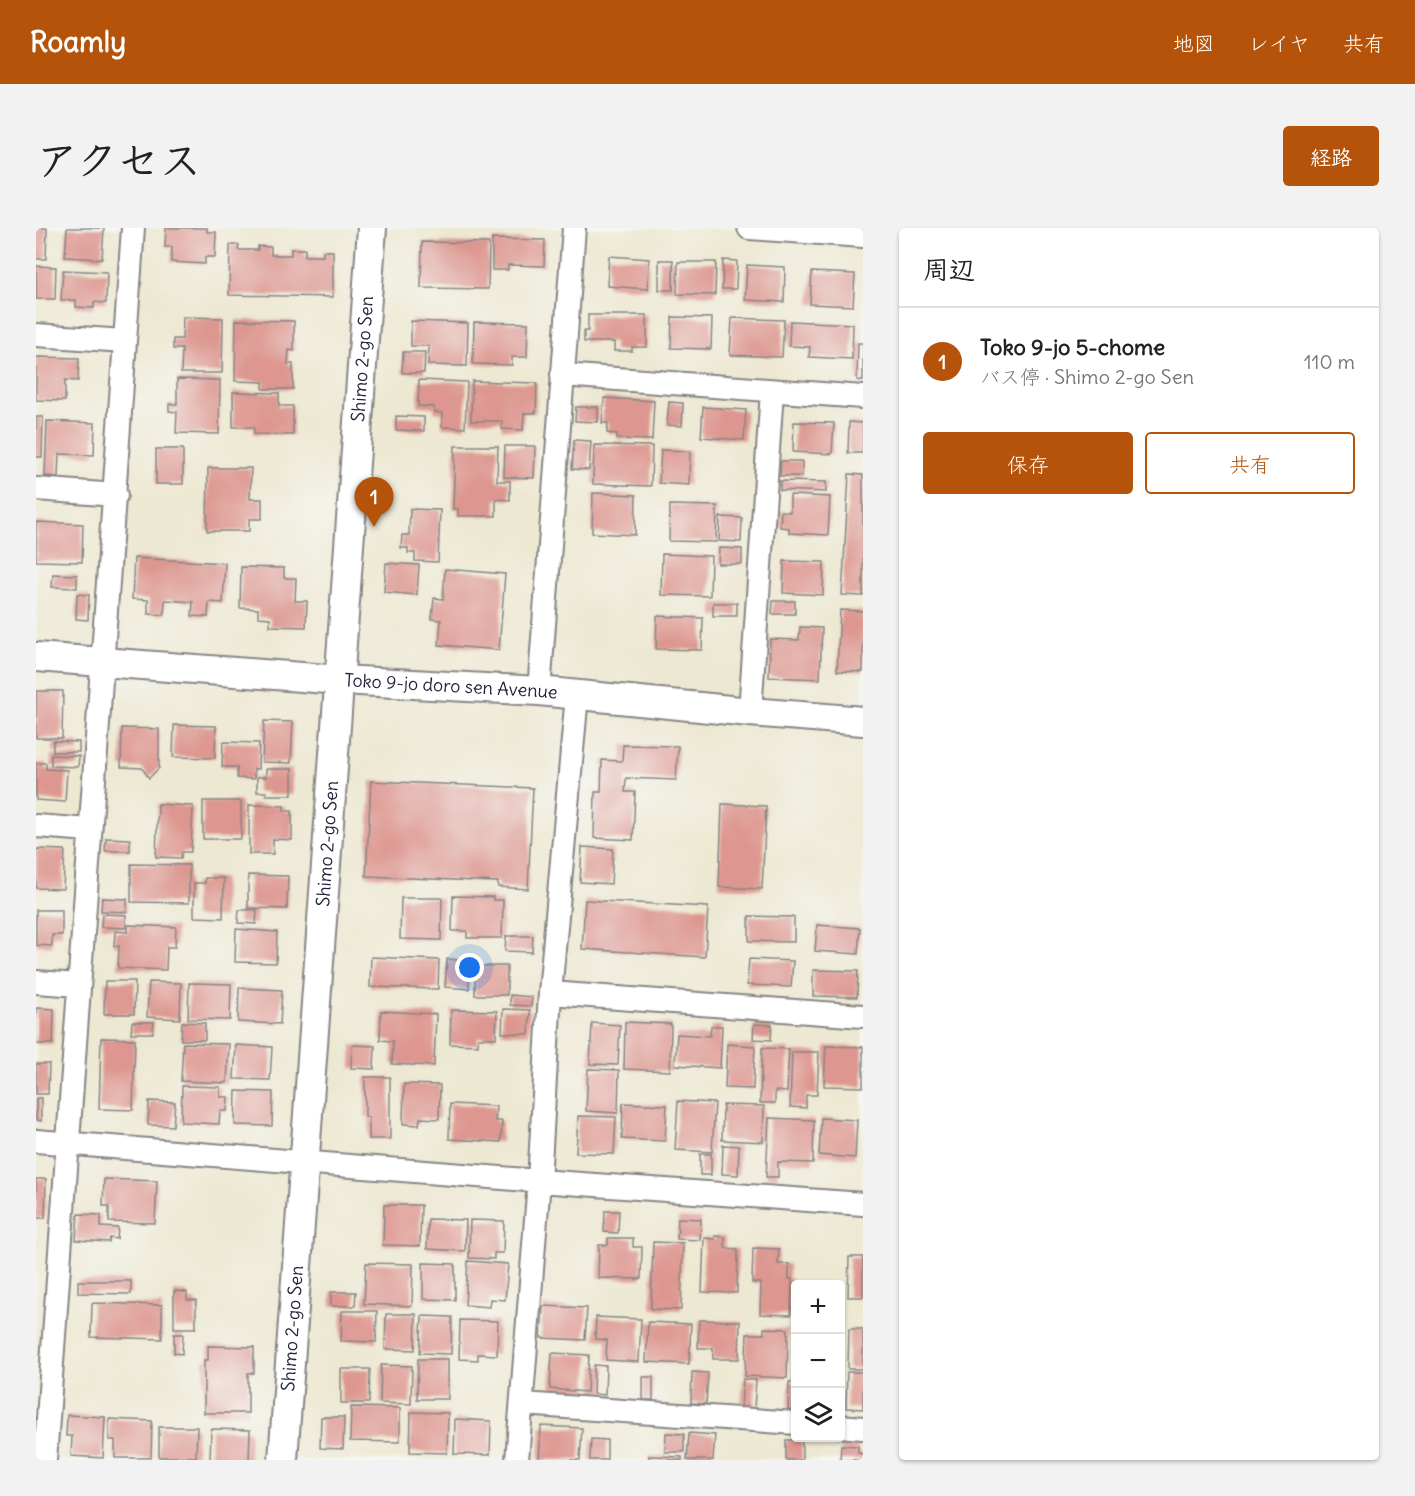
<!DOCTYPE html>
<html lang="ja">
<meta charset="utf-8">
<style>
body{margin:0;font-family:Delius,"Klee One",sans-serif;background:#f2f2f2;color:#222}
.controls{position:absolute;right:18px;bottom:18px;display:grid;overflow:hidden;border-radius:6px;box-shadow:0 2px 4px #0004}
.controls button{width:54px;height:54px;display:grid;place-items:center;padding:0;border:0;border-bottom:2px solid #e0e0e0;background:#fff;color:#222;font:30px sans-serif}
.you{position:absolute;left:434px;top:740px;width:21px;height:21px;margin:-15px;border:4px solid #fff;border-radius:50%;background:#1a73e8;box-shadow:0 0 0 9px #1a73e833}
.badge{display:grid;place-items:center;width:39px;height:39px;border-radius:50%;background:#b45309;color:#fff;font-size:20px;font-weight:700}
.pin{position:absolute;translate:-50% -50px;filter:drop-shadow(0 2px 3px #0008)}
.pin::after{content:'';position:absolute;top:32px;width:21px;height:18px;background:inherit;clip-path:polygon(0 0,100% 0,50% 100%)}
.list{margin:0;padding:0;list-style:none}
h2{display:flex;justify-content:space-between;align-items:center;height:78px;margin:0;padding:0 24px;font-size:26px}
h2 small{font-size:20px;font-weight:400;color:#767676}
.list li{display:grid;grid-template-columns:39px 1fr auto;gap:18px;align-items:center;box-sizing:border-box;height:108px;padding:0 24px;border-top:2px solid #e0e0e0}
.list b{display:block;font-size:22px;white-space:nowrap}
.list p{margin:0;font-size:20px;white-space:nowrap;color:#767676}
.list em{font-size:20px;font-style:normal;color:#767676}
.actions{display:flex;gap:12px;padding:18px 24px}
.actions a{flex:1;padding:14px 0;border:2px solid #b45309;border-radius:6px;text-align:center;font-size:21px;color:#b45309}
.actions .main{background:#b45309;color:#fff}
.icon{flex:none;width:33px;height:33px;fill:none;stroke:currentColor;stroke-width:2;stroke-linecap:round;stroke-linejoin:round}
.map{position:relative;flex:none;width:827px;height:1232px;overflow:hidden;border-radius:6px}
header{display:flex;align-items:center;gap:36px;box-sizing:border-box;height:84px;padding:0 30px;background:#b45309;color:#fff}
header strong{font-size:28px}
nav{display:flex;gap:33px;margin-inline-start:auto;font-size:21px}
.intro{display:flex;align-items:center;justify-content:space-between;box-sizing:border-box;height:144px;padding:0 36px}
h1{margin:0;font-size:42px}
.button{padding:15px 27px;border-radius:6px;background:#b45309;color:#fff;font-size:21px;font-weight:700}
main{display:flex;gap:36px;padding:0 36px}
aside{flex:1;background:#fff;border-radius:6px;box-shadow:0 2px 4px #0004}
.map>svg:first-child{display:block}
</style>
<header>
<strong>Roamly</strong>
<nav><a>地図</a><a>レイヤ</a><a>共有</a></nav>
</header>
<div class="intro"><h1>アクセス</h1><a class="button">経路</a></div>
<main>
<div class="map">
<svg width="827" height="1232" viewBox="0 0 827 1232">
<rect width="100%" height="100%" fill="#f6f6f2"/>
<filter id="ink" filterUnits="userSpaceOnUse"><feTurbulence type="fractalNoise" baseFrequency=".0167" numOctaves="2"/><feDisplacementMap in="SourceGraphic" scale="12" xChannelSelector="R" yChannelSelector="G"/><feConvolveMatrix kernelMatrix="1 2 1 2 8 2 1 2 1" color-interpolation-filters="sRGB"/></filter>
<filter id="wash" filterUnits="userSpaceOnUse"><feTurbulence type="fractalNoise" baseFrequency=".008" numOctaves="4" result="noise"/><feDisplacementMap in="SourceGraphic" scale="24" xChannelSelector="R" yChannelSelector="G"/><feGaussianBlur stdDeviation="1.35" result="paint"/><feColorMatrix in="noise" values="0 0 0 0 0 0 0 0 0 0 0 0 0 0 0 0 0 1.4 0 .05"/><feComposite in="paint" operator="in"/></filter>
<g filter="url(#wash)">
<rect width="100%" height="100%" fill="#ede8d1"/>
<g id="blocks">
<!-- building -->
<path fill="#dd9790" d="M0,0H11L10,31H0Z
M31,0H68L66,31L29,29Z
M130,0H171V4H180L179,29H169V36L135,34L136,19H129Z
M456,11L509,12L508,38L472,37V42H456Z
M386,14L453,15L452,61L385,60Z
M194,17H203L202,22H222V18L235,19V27H255V21H269V28H287V23H297V69L193,67Z
M573,28L613,31L612,61L571,58Z
M623,32H637V62H623Z
M687,32L701,33L700,61H686Z
M642,34H680L679,67L641,66Z
M711,37L749,39L748,74L709,72Z
M0,38L20,39L19,71H0Z
M27,42L71,44L70,75L58,74V80L40,79V72H25Z
M776,44L819,46L817,78L774,76Z
M552,87H611V119H596V123H578V114H548V103H552Z
M147,89L187,90L186,145H145L146,121H137V111H146Z
M636,89L676,90L675,121L635,120Z
M696,90L748,92L746,129L694,127Z
M200,92L258,93V123L253,122L252,136H257V161H227V154L199,153Z
M375,93L432,95L431,138L392,137L393,118H375Z
M754,93L817,96L816,131L773,129L774,119L753,118Z
M438,94L492,95L491,129H476V137L437,136Z
M822,115H827V153L821,152Z
M367,124H389L388,145H366Z
M0,129L43,130L42,153L29,152V173L0,172Z
M141,151L184,152L183,206L140,205L141,184L133,183V176H141Z
M383,152L431,154L429,200L406,199V185L398,184V179L382,178Z
M436,153L501,155L500,185H488L487,202L466,201V193H435Z
M197,164L243,165V178H257V207L218,206V199H197Z
M568,170L618,173L616,212L581,211V206L571,205L572,195H566Z
M633,174L647,175L646,198L631,197Z
M540,179H562V194L539,193Z
M667,179L710,182L708,212L665,209Z
M360,188L388,189V203L360,202Z
M0,189H7L6,229H0Z
M11,193L59,195L58,227L23,226L22,249L9,248Z
M758,194L798,195L796,226L757,224Z
M813,194L827,195V225H812Z
M538,212L555,213L553,242L536,241Z
M558,217L616,218L615,258L557,256Z
M419,218H462L461,253H474V272L460,271V288H422V281H417Z
M469,218H499L498,250L468,249Z
M120,221H147V256H120Z
M625,222L654,223L653,257L623,255Z
M745,233H766V248H744Z
M172,240H215L214,271H226V291H213V303H171Z
M813,246L827,247V368L806,367Z
M744,253L790,254V264L744,262Z
M557,265L600,267L599,307L556,305Z
M754,267L794,269L792,307L753,305V300L744,299L745,283L754,284Z
M634,277L681,278L680,314L633,313Z
M374,281L404,282L402,334L379,333V325H372V320H365L366,307H373Z
M684,289L706,290L705,314L683,313Z
M0,294L47,296L46,334L0,333Z
M683,320L706,321V336H682Z
M626,326L675,328L674,368L625,367Z
M98,330L189,335L187,375L173,374L172,389L156,388L157,374L129,372L128,387L112,386V372L96,371Z
M748,333L788,334L787,367L747,365Z
M350,335L383,337L381,367L348,364Z
M205,339L248,340V350H260L259,373H271L270,399L234,398V390L222,389V381L204,380Z
M409,341L469,346L463,422L403,417L405,392L396,391L398,370L407,371Z
M17,346L41,347V360L16,359Z
M41,366L53,367L52,392L40,391Z
M737,373H759V386H736Z
M677,375H701V388H677Z
M804,382L827,383V444L801,443Z
M621,388L667,390L666,422L620,421Z
M764,399L786,400L784,451L733,449L734,411L763,412Z
M0,463H27L26,510H0Z
M228,493L257,494L255,535L226,534Z
M138,497L180,498L179,530L137,529Z
M86,500L123,501V540L113,550L106,540L85,539Z
M17,513L43,514V524H17Z
M187,514L223,515L222,541H218V551L201,550V539H186Z
M587,517L642,518L640,552L590,550L589,564H599L597,612L558,610L559,564H565L566,532L586,533Z
M15,527L43,528L42,539L15,538Z
M0,535H10V541L31,542L29,574L0,572Z
M230,541H256V567H230V564H221V549H230Z
M335,553L497,560L492,661L462,659V654L330,648Z
M167,573H205V611H167Z
M122,576L157,578L155,624H146L145,630L120,629Z
M686,576L730,578L726,661L683,659Z
M213,577L248,578V583H256V612L237,611V626H213Z
M70,610L94,611V623H69Z
M546,619L577,621L575,656L544,654Z
M0,621L29,622L27,661L0,660Z
M95,636L153,637V675L95,674Z
M212,647L252,648L251,681L212,680Z
M169,650H188L187,690L158,689V655H169Z
M417,668L457,669V672H467L466,710H431V703H416Z
M66,670L91,671V684L65,683Z
M365,670H406L405,712L364,711Z
M549,672L672,679L669,729L546,721Z
M0,682H26V707H16V718L0,717Z
M203,682H221L220,696L202,695Z
M66,686L90,687V700L65,699Z
M713,688L758,689V714L713,713Z
M92,697L140,699L139,719H131L130,742L82,740L83,718H78L79,703L92,704Z
M781,697L824,700L822,726L779,723Z
M200,701L241,704L240,735L199,734Z
M470,708H497L496,724L469,723Z
M335,729L403,732L402,761L334,759Z
M411,731L434,733L433,761L409,759Z
M713,731L757,733L755,759L711,757Z
M439,738H471V767H439Z
M777,742L822,743L821,769L777,768Z
M69,753H99L98,786H68Z
M113,754L145,755L144,791L111,789Z
M153,755L195,756L194,792L152,791Z
M203,760L246,762L244,796L202,794Z
M474,767L496,769L495,778L474,777Z
M0,780L18,781L17,816H0Z
M467,781L494,782L493,806L466,805Z
M415,782L461,783L460,810H442V817L414,816Z
M345,783L400,786L398,838L356,836L357,813L344,812Z
M96,794H118L117,805H95Z
M146,794L169,795V812H145Z
M589,794L635,796L634,843L588,841Z
M556,795L584,797L582,837L554,836Z
M718,796L736,797L735,812L717,811Z
M675,798H686L684,840L639,837L641,806L674,808Z
M65,810L99,811L97,882L63,881Z
M147,815L193,816L191,855L145,853Z
M691,816L719,818L717,861L689,860Z
M200,817L236,819L234,852L198,851Z
M316,817L339,818L338,841L315,840Z
M790,818L827,819V859L788,858Z
M726,820L753,821L751,864L739,863V875H724Z
M756,824H783L781,867H770V880L754,879Z
M0,836H13L12,866H0Z
M552,841L583,842L582,885L550,883Z
M329,849H354V911H333V889H329Z
M368,856L404,857L403,891L384,890L383,897L367,896Z
M146,858L184,859V869H192L191,883H184L183,896L145,894Z
M200,863L237,864L236,898L199,897Z
M0,870H5V893L0,892Z
M113,873L139,874L137,898L112,897Z
M642,873L679,875L676,924L639,922Z
M587,875L631,877L629,913L586,911Z
M414,876L460,878L459,893H466L465,914L413,911Z
M687,877L728,878L727,914L686,912Z
M542,888L580,889L578,926L540,925Z
M733,890L778,892L777,935L742,934V949H730Z
M785,890L821,892L819,930L783,927Z
M687,917L703,918L702,947L686,946Z
M664,926H675V947H664Z
M0,951H10L9,990H0Z
M68,951L121,953L119,995L73,994V978H67Z
M348,977H385L384,1018L347,1017Z
M569,983H583L582,1005L568,1004Z
M42,986L65,987V999L82,1000L81,1011L74,1010L73,1014L40,1012Z
M642,990L665,991L664,1012L641,1011Z
M392,991L430,992L429,1023L391,1021Z
M434,992L468,993L467,1025H458V1031L433,1030Z
M679,1008L689,1009V1020L702,1021L701,1065L666,1064L668,1010L679,1011Z
M572,1010H597V1019H606L605,1051L562,1050L563,1017H572Z
M617,1014L647,1015L645,1082L615,1081Z
M717,1020L743,1021L742,1036H753V1051H756L755,1087L724,1086L725,1055H716Z
M813,1029H827V1069H812Z
M432,1033L472,1036L469,1072L454,1071L453,1079L429,1077Z
M330,1035L377,1036L376,1078L328,1076Z
M387,1035L419,1036V1072L387,1071Z
M42,1053H95V1066L42,1065Z
M138,1063L151,1064V1072H160V1100H138Z
M295,1064H320L319,1078H295Z
M56,1075L126,1077V1111L55,1109Z
M507,1078L551,1080L549,1112L505,1110Z
M306,1083H341L340,1114L305,1113Z
M350,1086H380L379,1122L349,1121Z
M386,1088L416,1089L415,1126L384,1125Z
M560,1089L605,1091L603,1134L570,1132L571,1112L559,1111Z
M424,1092L462,1093L461,1127L442,1126V1132L423,1131Z
M663,1092L704,1093L703,1131H677V1120H662Z
M612,1094L655,1096L653,1136L610,1134Z
M728,1100L752,1101L751,1150L709,1148L711,1106H728Z
M813,1101H827V1141H812Z
M138,1106H147L146,1126L138,1125Z
M172,1118L218,1119V1145H212V1185H168V1132H172Z
M516,1125L553,1127L551,1164L514,1161Z
M382,1131H412V1171H381Z
M345,1137L376,1138L375,1176L344,1175Z
M558,1137L570,1138L569,1167L557,1166Z
M305,1141H334L333,1175H305Z
M656,1144L672,1145L670,1176L655,1175Z
M811,1144H827V1181L810,1180Z
M607,1149H617V1172H607Z
M707,1151L720,1152L718,1180L705,1179Z
M753,1154H760V1182H752Z
M315,1179L364,1180V1214L314,1213Z
M375,1184L412,1185L411,1225L374,1224Z
M31,1187L69,1189L67,1230L35,1228L36,1208H30Z
M285,1189H308L307,1221L284,1220Z
M73,1191L116,1193L115,1230H79V1212H73Z
M419,1191L455,1193L454,1227L418,1226Z
M505,1198L546,1200L544,1232H503Z
M123,1199H161L160,1229H123Z
M175,1201L214,1202L213,1232H174Z
M630,1205L648,1206V1224H629Z
M653,1205L679,1207L677,1232H651Z
M555,1211L571,1212V1232H554Z
M750,1212H766V1232H750Z
M805,1217L822,1218V1225L827,1226V1232H804Z
M613,1228L646,1229V1232H613Z"/>
</g>
</g>
<g filter="url(#ink)">
<use href="#blocks" fill-opacity="0" stroke="#888586" stroke-width="1.5"/>
<g fill="none" stroke-linecap="round" stroke-linejoin="round">
<!-- minor casing -->
<g stroke="#888586" stroke-width="26">
<path id="minor" d="M713,0L827,8
M0,107L89,113
M526,147L827,169
M0,261L80,267
M503,463L538,0
M714,484L736,163
M0,598L54,602
M0,754L43,757
M514,765L827,788
M0,913L503,953L827,976
M486,1176L760,1195
M804,1198L827,1200
M9,1232C37,821 70,411 97,0
M481,1232L503,953L514,765L541,467"/>
</g>
<!-- tertiary casing -->
<g stroke="#888586" stroke-width="32">
<g id="tertiary">
<path id="s1" d="M0,429L305,452L503,463L714,484L827,493"/>
<path id="s2" d="M247,1232L336,0"/>
</g>
</g>
<!-- minor -->
<use href="#minor" stroke="#fff" stroke-width="22"/>
<!-- tertiary -->
<use href="#tertiary" stroke="#fff" stroke-width="28"/>
</g>
</g>
<g text-anchor="middle" stroke-width="4.5" stroke-linejoin="round" paint-order="stroke">
<!-- street labels -->
<g font-size="18" fill="#22223b" stroke="#f6f6f2">
<text dy="6" stroke="none"><textPath href="#s2" startOffset="1104">Shimo 2-go Sen</textPath></text>
<text dy="6" stroke="none"><textPath href="#s1" startOffset="416">Toko 9-jo doro sen Avenue</textPath></text>
<text dy="6" stroke="none"><textPath href="#s2" startOffset="618">Shimo 2-go Sen</textPath></text>
<text dy="6" stroke="none"><textPath href="#s2" startOffset="132">Shimo 2-go Sen</textPath></text>
</g>
</g>
</svg>
<div class="controls">
<button>+</button>
<button>−</button>
<button><svg class="icon" aria-label="layers" viewBox="0 0 24 24"><path d="M12 4l9 5-9 5-9-5zM3 14l9 5 9-5"/></svg></button>
</div>
<div class="you"></div>
<div class="pin badge" style="left:338px;top:299px">1</div>
</div>
<aside>
<h2>周辺<small></small></h2>
<ul class="list">
<li><span class="badge">1</span><div><b>Toko 9-jo 5-chome</b><p>バス停 · Shimo 2-go Sen</p></div><em>110 m</em></li>
</ul>
<div class="actions"><a class="main">保存</a><a>共有</a></div>
</aside>
</main>
